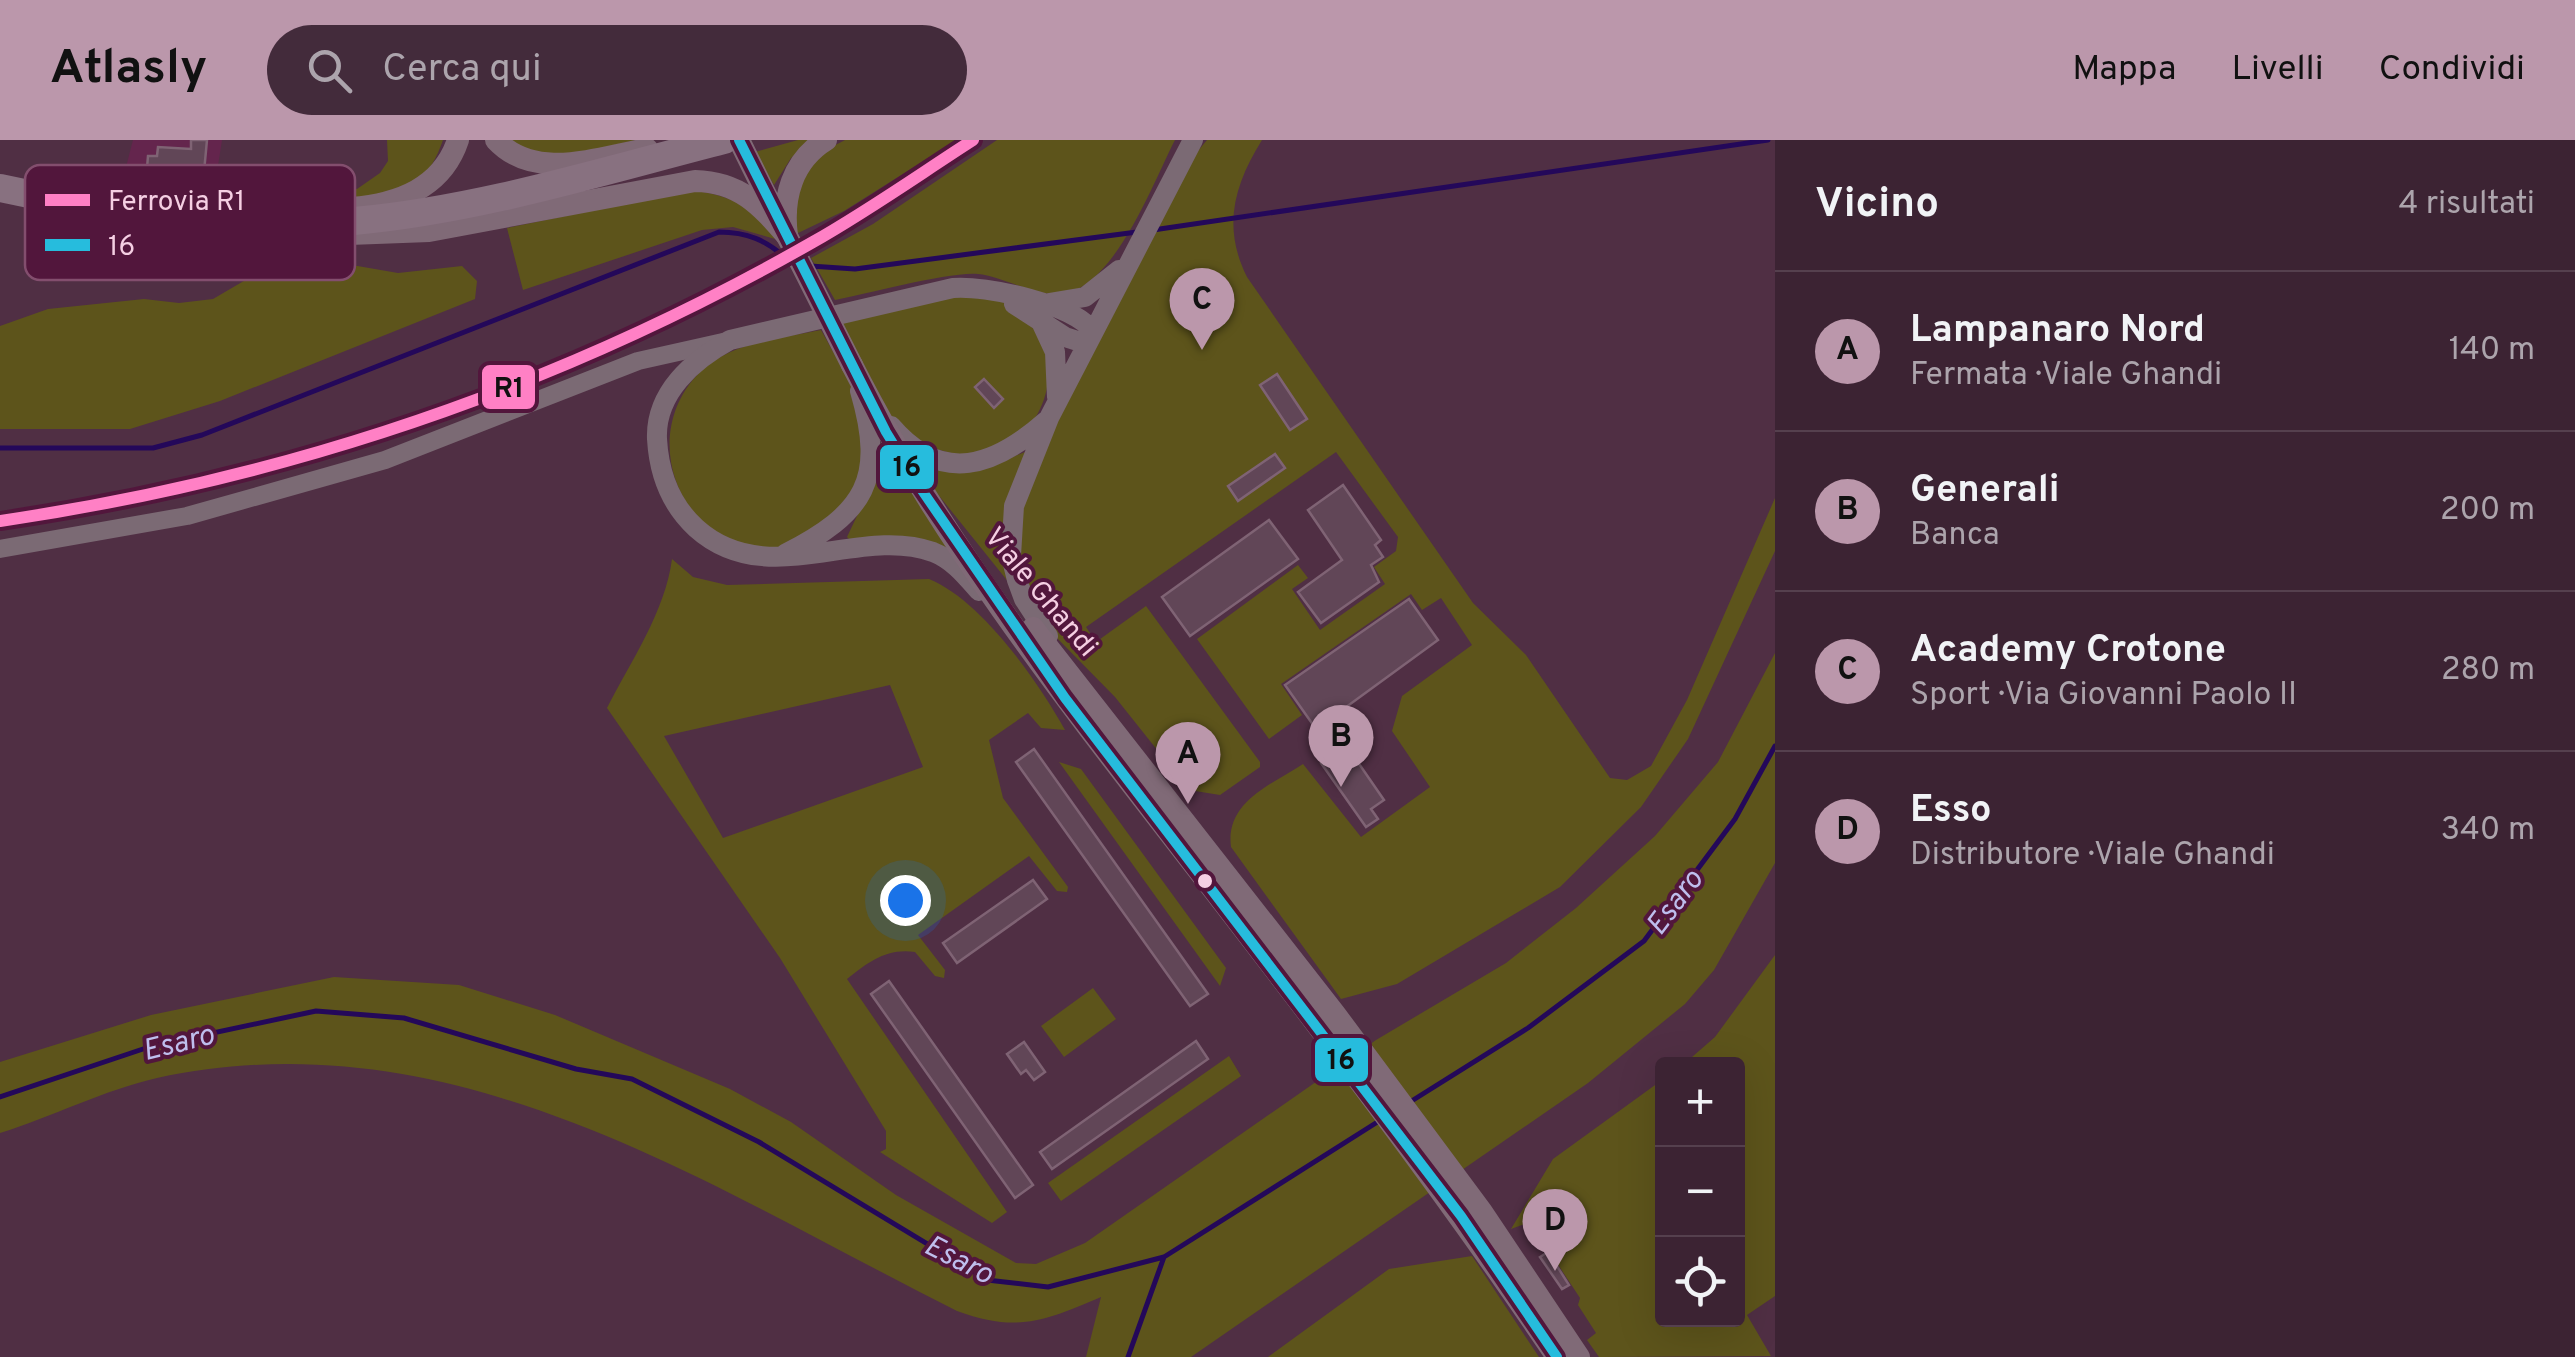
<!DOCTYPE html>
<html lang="it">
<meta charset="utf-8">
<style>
body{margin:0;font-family:Overpass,sans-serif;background:#432b3b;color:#f1f3f6}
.controls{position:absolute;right:30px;bottom:30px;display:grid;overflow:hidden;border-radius:10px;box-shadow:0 10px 40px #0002}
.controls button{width:90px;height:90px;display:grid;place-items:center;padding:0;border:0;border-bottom:2px solid #55404e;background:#3c2333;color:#f1f3f6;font:50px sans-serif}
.you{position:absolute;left:905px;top:760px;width:35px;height:35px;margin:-25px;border:8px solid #fff;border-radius:50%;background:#1a73e8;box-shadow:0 0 0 15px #1a73e833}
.badge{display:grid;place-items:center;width:65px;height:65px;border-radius:50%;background:#bb97ab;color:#111;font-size:32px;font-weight:700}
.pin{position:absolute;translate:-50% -82px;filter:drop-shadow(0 2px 5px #0008)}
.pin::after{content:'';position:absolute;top:52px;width:35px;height:30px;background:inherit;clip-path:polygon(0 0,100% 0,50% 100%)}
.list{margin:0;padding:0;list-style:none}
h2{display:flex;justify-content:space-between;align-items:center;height:130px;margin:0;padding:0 40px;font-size:42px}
h2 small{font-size:32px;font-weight:400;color:#aca4ac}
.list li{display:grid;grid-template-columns:65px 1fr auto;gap:30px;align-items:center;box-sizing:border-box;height:160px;padding:0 40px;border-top:2px solid #55404e}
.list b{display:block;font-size:38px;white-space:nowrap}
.list p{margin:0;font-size:32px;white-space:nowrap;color:#aca4ac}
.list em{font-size:32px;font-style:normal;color:#aca4ac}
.icon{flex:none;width:55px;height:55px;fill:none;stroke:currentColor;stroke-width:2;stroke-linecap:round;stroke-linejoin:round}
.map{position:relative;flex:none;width:1775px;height:1217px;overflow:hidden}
header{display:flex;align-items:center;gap:60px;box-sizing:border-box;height:140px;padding:0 50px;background:#bb97ab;color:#111}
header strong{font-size:48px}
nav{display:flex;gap:55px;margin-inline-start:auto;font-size:35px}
.search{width:700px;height:90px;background:#432b3b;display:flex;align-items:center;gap:25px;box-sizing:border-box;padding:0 35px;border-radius:55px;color:#aca4ac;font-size:38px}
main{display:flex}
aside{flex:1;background:#3c2333}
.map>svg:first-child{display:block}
</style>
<header>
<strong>Atlasly</strong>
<div class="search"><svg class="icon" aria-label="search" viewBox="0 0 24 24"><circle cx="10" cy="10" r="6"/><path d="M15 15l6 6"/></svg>Cerca qui</div>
<nav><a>Mappa</a><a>Livelli</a><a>Condividi</a></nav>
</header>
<main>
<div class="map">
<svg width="1775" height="1217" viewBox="0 0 1775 1217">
<rect width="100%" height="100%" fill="#502f44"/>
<!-- built -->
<path fill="#64254d" d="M133,0H222L217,32L126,27Z"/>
<!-- green -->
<path fill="#5d541b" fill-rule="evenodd" d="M387,0H443C437,17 429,34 413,44C358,78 213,62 146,60L152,51L257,55L357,49L380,33L388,21Z
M505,0H637C583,11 556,25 505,0Z
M798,0H812L791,18L774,45L755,12Z
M845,0H957L844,71L796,94C796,46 799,23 845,0Z
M997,0H1175C1153,42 1110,161 1052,154C1028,152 999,136 978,134C952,131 866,154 835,160L811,118L873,84Z
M1207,0H1262C1234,45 1222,87 1247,137L1473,463L1526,515L1610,638L1627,640L1651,626L1687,560L1775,358V411L1688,599L1641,667L1560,747L1397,844L1341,859L1231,707C1225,662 1271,645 1303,624L1361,697L1430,647L1392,591L1402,556L1472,505L1441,458L1422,470L1411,454L1281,544L1302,575L1269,599L1197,499L1298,425L1308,438L1292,449L1320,490L1385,444L1374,427L1396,411L1398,397L1336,312L1086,487L1096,502L1146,466L1260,622V627L1220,655L1189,650L1115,557L1056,497L1027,451L1020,425V378L1040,316L1192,18Z
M692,50C729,56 756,65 775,99L733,87L702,90L523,150L507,88Z
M346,124L398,133L462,126L477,141L475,159L220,261L130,289H0V186L48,169L144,159L179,163L213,159L254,135L304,125Z
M959,154C971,156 985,156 997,160C1091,193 1046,338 947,312C938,309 925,308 917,303C879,276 861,220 841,179Z
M821,190L851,244L869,312L847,371C831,380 789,409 773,409C681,410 635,297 700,232C730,202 782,198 821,190Z
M1028,311L1010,444L920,332L923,325L973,332Z
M884,319L894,324L965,422L852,402L847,397Z
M672,419L693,437L727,445L929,439C981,460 1038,541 1065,590L1041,588L1028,573L989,600L1003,658L1068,747L1067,752L1057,751L1029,716L918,795L945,830L944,838L935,836L915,812C886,808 869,822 847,839L1007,1072L992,1083L880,1012L886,1009V991L780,818L607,568C631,521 665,472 672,419ZM890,545L923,627L723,698L664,596Z
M1775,513V723L1714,830L1685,864L1588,943L1191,1217H1086L1101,1157C1045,1181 1017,1193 957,1171C704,1044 454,874 157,938C104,950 52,977 0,993V922L151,875L334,837L459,845L555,875L730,949L791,982L896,1055L1016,1123L1036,1124L1085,1103L1376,900L1506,823L1576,768L1655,696L1718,622Z
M1059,622L1081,629L1226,828L1220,846Z
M1775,815V1156L1747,1175L1771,1216L1599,1217L1587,1200L1596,1193L1578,1165L1580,1158L1530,1082L1511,1089L1553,1019L1662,940V1180H1738V924H1684L1715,897Z
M1093,848L1116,879L1064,917L1041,886Z
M1229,916L1241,936L1061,1061L1048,1043Z
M1472,1116L1539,1217H1268L1389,1129Z"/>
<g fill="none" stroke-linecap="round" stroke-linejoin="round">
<!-- stream -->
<path stroke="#24085a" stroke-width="5" d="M1153,90L1768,0
M810,126L855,129L1137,92
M0,308H153L202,295L719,92C747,92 766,100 787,119
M0,957L152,906L316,871L404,878L576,929L632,939L759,1002L987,1140L1048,1147L1164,1117L1379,981
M1410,962L1528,888L1644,801L1735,679L1775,606
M1128,1217L1164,1117"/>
</g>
<!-- building -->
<path fill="#614657" stroke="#7f6374" stroke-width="2.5" d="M191,0H207L204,32L147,28L148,16H157L158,7L191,9Z
M1277,234L1307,279L1290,290L1260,245Z
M984,239L1003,259L994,268L975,247Z
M1275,314L1285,328L1238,361L1228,346Z
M1343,345L1381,400L1375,405L1383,417L1371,425L1379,442L1321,483L1298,452L1342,420L1308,370Z
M1269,380L1298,419L1190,496L1162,457Z
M1409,459L1438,500L1316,589L1285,545Z
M1346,605L1384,660L1371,669L1378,679L1366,687L1321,623Z
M1034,609L1208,854L1190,866L1016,622Z
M1033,740L1047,759L957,823L943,803Z
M889,841L1033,1045L1015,1058L871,854Z
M1196,901L1208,919L1052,1029L1040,1012Z
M1024,902L1045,932L1034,940L1026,930L1021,934L1007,914Z
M1548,1112L1569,1145L1562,1149L1540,1117Z"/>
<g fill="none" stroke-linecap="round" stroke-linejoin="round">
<!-- minor -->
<path stroke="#7b6a74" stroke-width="18" d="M0,409L187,376L385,320L638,221L723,202"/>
<!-- tertiary -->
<path stroke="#7b6a74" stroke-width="20" d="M1049,163L1085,157L1119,130
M1014,164L1065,197L1087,204
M1042,184L1055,212L1057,257
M891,286C942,346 995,326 1046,281
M785,414C865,373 886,340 860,251
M979,451C965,435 953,420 933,412C858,385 767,452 696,388C670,364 659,334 657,299C655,253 693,220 730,200L953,148C984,145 1076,164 1093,192
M1048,496L1024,459L1017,440L1011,416L1014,366L1049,278L1193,0"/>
<!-- secondary -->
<path stroke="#806a77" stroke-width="22" d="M496,0C535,42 599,17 647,9
M739,0L774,71
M351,68C399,64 442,48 458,0
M296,96L429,91L695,41C740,42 760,65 787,96
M787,96C782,58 792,21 826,0
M852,225C944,407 1074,570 1198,730C1322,890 1444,1050 1557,1217
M1033,488L1335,874L1482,1072L1579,1217"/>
<!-- primary -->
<path stroke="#887180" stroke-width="28" d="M0,48C116,73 235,91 354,81C478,70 603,31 724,0"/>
<!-- secondary-bridge -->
<path stroke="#806a77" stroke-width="22" d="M787,96L852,225"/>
<!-- bus-1 casing -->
<g stroke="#52163c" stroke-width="18">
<path id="bus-1" d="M739,0L886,292L919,346L1065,558L1461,1076L1557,1217"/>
</g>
<!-- bus-1 -->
<use href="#bus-1" stroke="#26bcdd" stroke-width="10"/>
<!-- rail-1 casing -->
<g stroke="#52163c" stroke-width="20">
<path id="rail-1" d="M0,381C287,339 561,246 813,102C868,71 920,34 973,0"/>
</g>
<!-- rail-1 -->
<use href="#rail-1" stroke="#ff80c5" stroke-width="12"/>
</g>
<!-- markers -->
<circle fill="#f5cfe3" stroke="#52163c" stroke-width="4" cx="1205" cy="741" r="9"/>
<g text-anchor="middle" stroke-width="8" stroke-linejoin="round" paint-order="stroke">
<!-- street labels -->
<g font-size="28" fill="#f5cfe3" stroke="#52163c">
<text transform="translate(1042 451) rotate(50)" y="10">Viale Ghandi</text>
</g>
<!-- water labels -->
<g font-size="30" font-style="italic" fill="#bebeed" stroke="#52163c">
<text transform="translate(1674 762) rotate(-53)" y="10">Esaro</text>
<text transform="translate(178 902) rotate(-14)" y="10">Esaro</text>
<text transform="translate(959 1119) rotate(27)" y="10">Esaro</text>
</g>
</g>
<!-- legend -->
<rect x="25" y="25" width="330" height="115" rx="15" fill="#52163c" stroke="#834e6e" stroke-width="2.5"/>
<rect x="45" y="54" width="45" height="12" fill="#ff80c5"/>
<rect x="45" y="99" width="45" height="12" fill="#26bcdd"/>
<g font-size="28" fill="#f5cfe3">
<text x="108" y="70">Ferrovia R1</text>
<text x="108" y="115">16</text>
</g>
<g stroke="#52163c" stroke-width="4">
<rect x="480" y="223" width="57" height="48" rx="10" fill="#ff80c5"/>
<rect x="878" y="303" width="58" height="48" rx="10" fill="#26bcdd"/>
<rect x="1313" y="896" width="57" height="48" rx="10" fill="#26bcdd"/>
</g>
<g font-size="28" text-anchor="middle" font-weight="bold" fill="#111">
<text x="509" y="257">R1</text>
<text x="907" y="336">16</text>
<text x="1341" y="929">16</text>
</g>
</svg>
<div class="controls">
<button>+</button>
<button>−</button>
<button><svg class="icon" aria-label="locate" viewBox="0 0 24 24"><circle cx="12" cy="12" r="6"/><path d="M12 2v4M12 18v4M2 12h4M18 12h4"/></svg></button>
</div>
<div class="you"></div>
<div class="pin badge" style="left:1188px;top:664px">A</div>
<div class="pin badge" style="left:1341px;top:647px">B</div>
<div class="pin badge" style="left:1202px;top:210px">C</div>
<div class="pin badge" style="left:1555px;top:1131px">D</div>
</div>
<aside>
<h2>Vicino<small>4 risultati</small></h2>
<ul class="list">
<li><span class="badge">A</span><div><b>Lampanaro Nord</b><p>Fermata · Viale Ghandi</p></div><em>140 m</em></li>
<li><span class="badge">B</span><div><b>Generali</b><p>Banca</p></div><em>200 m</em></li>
<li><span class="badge">C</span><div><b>Academy Crotone</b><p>Sport · Via Giovanni Paolo II</p></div><em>280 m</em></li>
<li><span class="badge">D</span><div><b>Esso</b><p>Distributore · Viale Ghandi</p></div><em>340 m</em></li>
</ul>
</aside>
</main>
